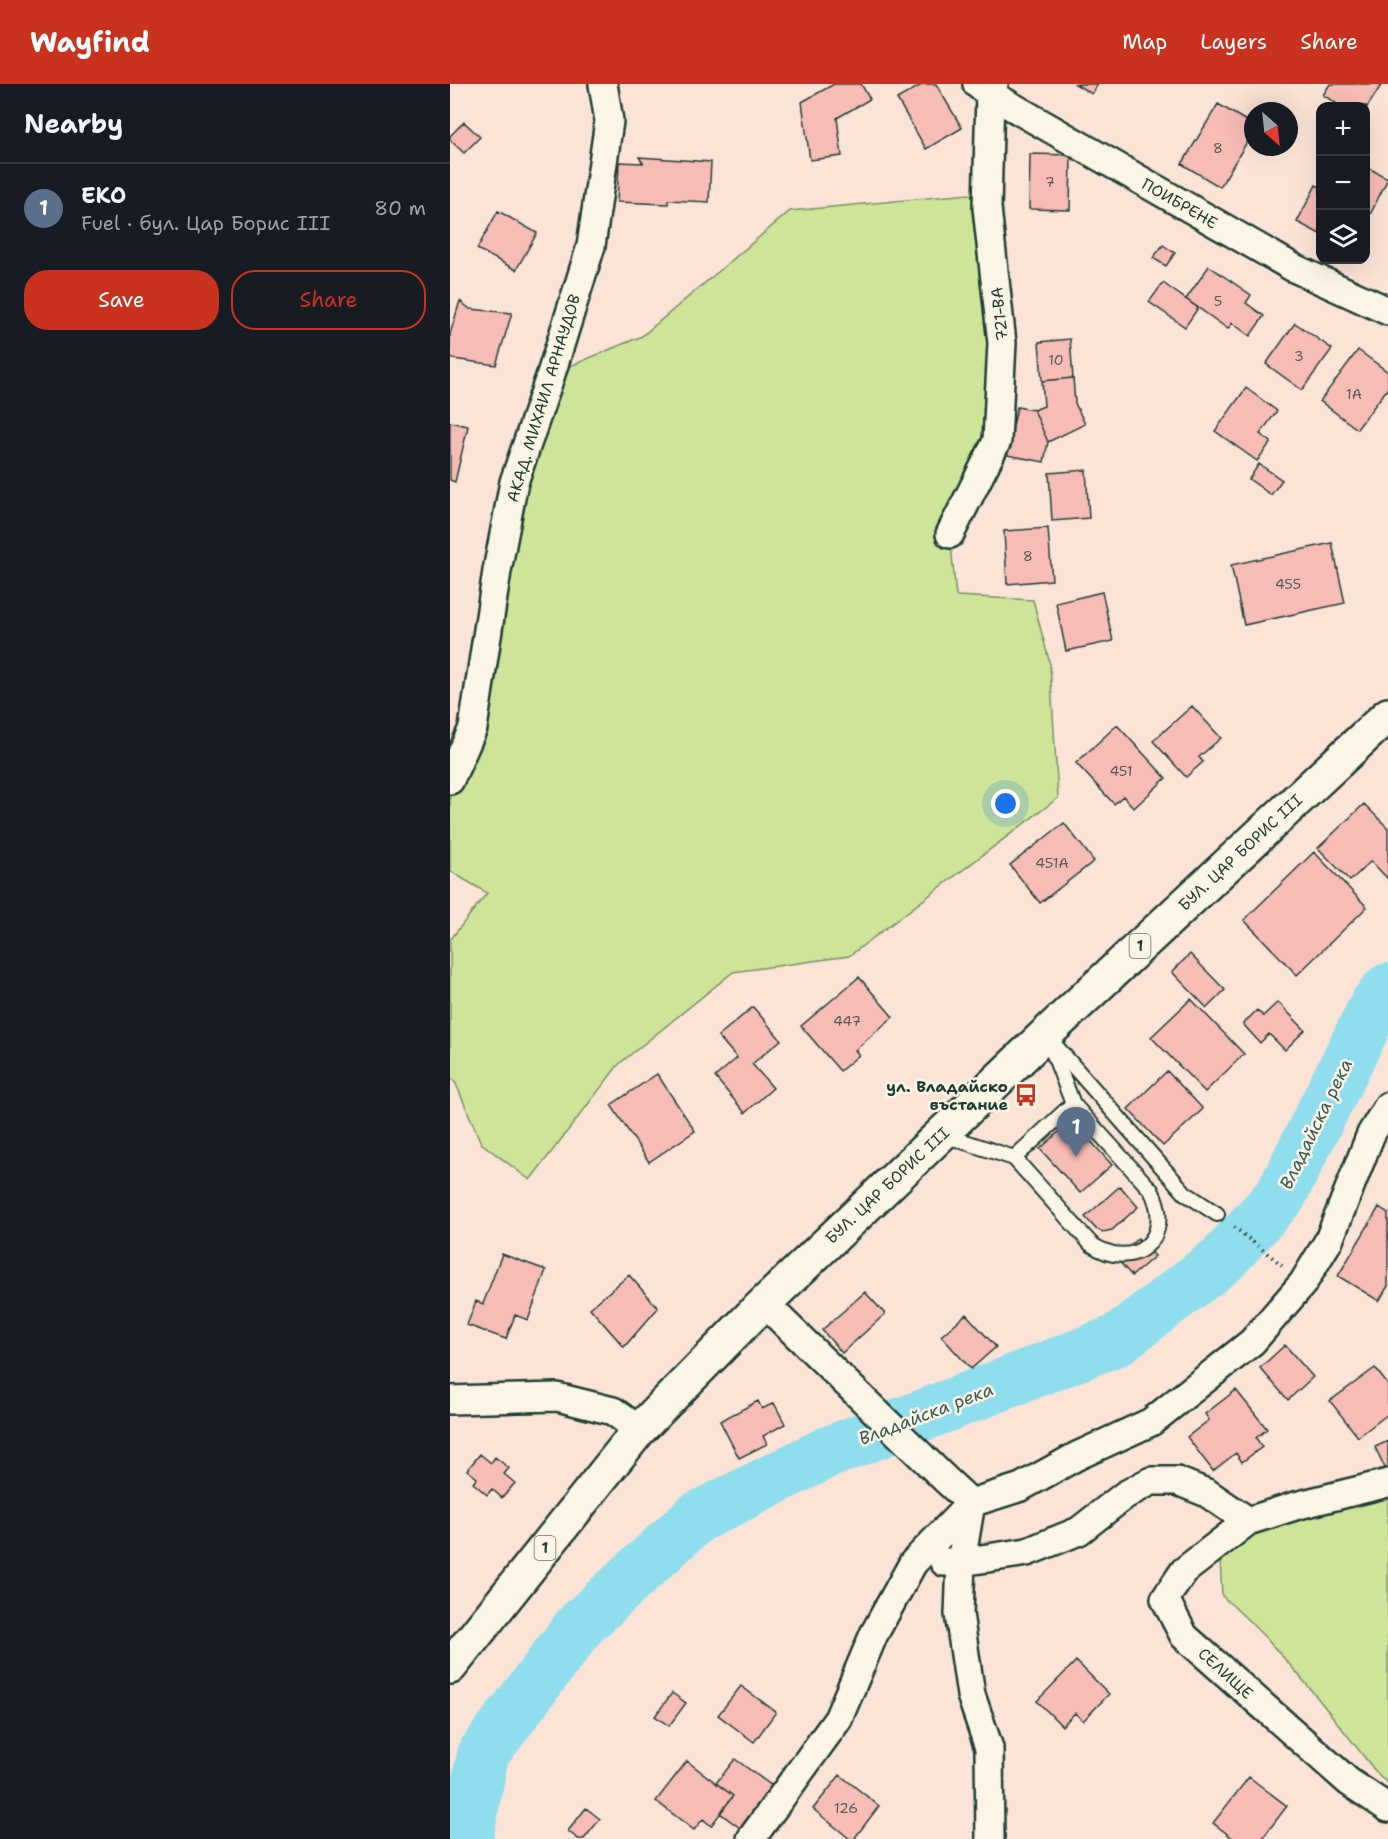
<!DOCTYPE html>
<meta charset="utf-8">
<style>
body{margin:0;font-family:"Shantell Sans",sans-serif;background:#242831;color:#f1f3f6}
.controls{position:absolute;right:18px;top:18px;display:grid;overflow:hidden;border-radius:12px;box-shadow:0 6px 24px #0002}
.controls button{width:54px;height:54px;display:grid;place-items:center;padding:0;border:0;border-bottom:2px solid #363941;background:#171b24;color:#f1f3f6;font:30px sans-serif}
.compass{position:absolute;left:794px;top:18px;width:54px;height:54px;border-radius:50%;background:#171b24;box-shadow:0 6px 24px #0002;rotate:153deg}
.you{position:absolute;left:556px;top:720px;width:21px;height:21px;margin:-15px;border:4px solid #fff;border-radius:50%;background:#1a73e8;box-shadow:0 0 0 9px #1a73e833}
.badge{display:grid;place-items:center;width:39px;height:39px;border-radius:50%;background:#c8321e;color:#fff;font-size:20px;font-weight:700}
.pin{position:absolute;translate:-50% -50px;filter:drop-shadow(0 2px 3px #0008)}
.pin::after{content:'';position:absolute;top:32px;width:21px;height:18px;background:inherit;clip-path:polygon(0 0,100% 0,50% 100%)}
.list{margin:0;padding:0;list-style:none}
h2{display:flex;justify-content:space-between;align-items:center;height:78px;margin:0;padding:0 24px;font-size:26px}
h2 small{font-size:20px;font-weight:400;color:#9ea1a6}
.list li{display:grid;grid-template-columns:39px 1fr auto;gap:18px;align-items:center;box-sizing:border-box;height:90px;padding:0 24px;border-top:2px solid #363941}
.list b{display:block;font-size:22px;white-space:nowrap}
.list p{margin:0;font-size:20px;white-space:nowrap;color:#9ea1a6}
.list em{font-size:20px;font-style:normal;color:#9ea1a6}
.actions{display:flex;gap:12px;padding:18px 24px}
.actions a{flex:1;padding:14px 0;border:2px solid #c8321e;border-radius:24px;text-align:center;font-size:21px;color:#c8321e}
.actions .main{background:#c8321e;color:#fff}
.icon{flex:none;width:33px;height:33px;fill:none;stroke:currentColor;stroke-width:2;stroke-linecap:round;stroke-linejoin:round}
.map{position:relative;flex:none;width:938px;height:1755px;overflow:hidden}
header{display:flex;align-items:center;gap:36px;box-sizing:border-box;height:84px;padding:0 30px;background:#c8321e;color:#fff}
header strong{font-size:28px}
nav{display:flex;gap:33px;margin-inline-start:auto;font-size:21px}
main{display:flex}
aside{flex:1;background:#171b24}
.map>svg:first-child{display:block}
</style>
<header>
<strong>Wayfind</strong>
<nav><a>Map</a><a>Layers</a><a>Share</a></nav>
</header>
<main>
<aside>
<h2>Nearby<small></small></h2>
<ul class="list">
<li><span class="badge" style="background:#5c6f8a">1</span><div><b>EKO</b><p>Fuel · бул. Цар Борис III</p></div><em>80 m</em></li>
</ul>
<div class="actions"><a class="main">Save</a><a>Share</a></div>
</aside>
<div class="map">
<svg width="938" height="1755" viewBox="0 0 938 1755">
<rect width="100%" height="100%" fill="#fbe4d7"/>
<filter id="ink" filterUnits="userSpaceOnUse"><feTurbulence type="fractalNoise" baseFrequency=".0167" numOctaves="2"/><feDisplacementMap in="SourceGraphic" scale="12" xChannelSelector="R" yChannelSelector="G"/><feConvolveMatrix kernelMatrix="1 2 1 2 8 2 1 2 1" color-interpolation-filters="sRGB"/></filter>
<g filter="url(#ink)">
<!-- green -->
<path fill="#cee499" stroke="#769066" stroke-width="1.5" d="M519,110L537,124L547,357L500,450L506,512L583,516L600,580L608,714L399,872L283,888L169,980L80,1096L31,1059L6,1000L0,992V856L37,809L0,787V696L101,290L192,252L340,127Z
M938,1404V1699L930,1693C880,1630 833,1565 772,1512L770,1473L810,1438Z"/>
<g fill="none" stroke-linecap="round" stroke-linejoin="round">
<!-- river -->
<path stroke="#90deed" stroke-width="52" d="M17,1755L33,1670L131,1540L246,1434L376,1369L667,1256L773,1175L831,1111L925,921L938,905"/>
</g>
<!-- building -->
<path fill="#f8bcb6" stroke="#1f3d34" stroke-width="1.5" d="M384,0H411L420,15L387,34L392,72L360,76L352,18Z
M473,0H486L512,44L476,65L447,15Z
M625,0H648L642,10Z
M880,0H932L916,25V22H890L873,11Z
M768,20L803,41V48L770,103L732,80Z
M14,38L30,53L14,69L0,56V52Z
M580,70L621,71L620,126L579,125Z
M189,73L261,78L259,118L218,116V120L167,118L169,78L193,79Z
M916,83L938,94L916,139Z
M866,101L870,103V150L847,138Z
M48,127L87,149L66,186L27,165Z
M713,161L725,169L716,182L703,174Z
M759,182L801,211L796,219L814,232L800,252L782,239L778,245L736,215Z
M713,199L748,224L735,243L699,218Z
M10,217L20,225L62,229L46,281L3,275L0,271V250Z
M845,239L882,265L852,306L816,280Z
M620,255L623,294L592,297L589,258Z
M908,266L938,288V304L907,345L870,317Z
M623,294L625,319L635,340L598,358L584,326L594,322L592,297Z
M796,304L827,327L810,350L821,358L807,377L765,347Z
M567,323L584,326L598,358L594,378L557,371Z
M0,338L18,342L5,398L0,396Z
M809,380L832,396L821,411L799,395Z
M636,386L639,434L602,437L599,389Z
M598,444L602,496L557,500L554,447Z
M882,459L895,519L794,541L781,481Z
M652,508L663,557L616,567L606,519Z
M742,622L771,654L749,673L753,678L736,693L703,657Z
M667,641L716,694L684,724L673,712L664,720L626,679Z
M914,720L938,744V795L921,777L900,797L868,764Z
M614,739L644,777L590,819L560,781Z
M864,768L917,823L847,891L794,836Z
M740,870L775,906L757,924L722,888Z
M409,893L443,933L405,966L409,971L390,987L351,942Z
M741,915L794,970L755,1008L701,953Z
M828,918L855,946L835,966L819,950L810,959L793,940L807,926L813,932Z
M303,923L331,956L302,980L323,1004L295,1029L265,993L287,974L268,952Z
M717,987L753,1025L713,1062L678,1025Z
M207,990L245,1047L199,1078L161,1021Z
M622,1036L662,1081L630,1109L590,1065Z
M670,1102L688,1123L662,1146L653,1148L646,1145L635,1133Z
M929,1123L938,1129V1202L929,1217L888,1192Z
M688,1154L705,1172L682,1192L666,1174Z
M52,1170L96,1186L78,1236L65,1231L56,1255L17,1241L26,1217L33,1220Z
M179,1191L208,1224L174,1263L140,1224Z
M415,1208L435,1230L392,1269L372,1246Z
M516,1230L546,1263L521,1285L491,1252Z
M835,1261L863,1293L838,1316L810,1284Z
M925,1284L938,1301V1330L908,1353L880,1317Z
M786,1306L817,1345L806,1354L812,1363L792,1378L786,1369L763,1387L737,1353L759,1336L755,1330Z
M308,1317L312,1325L324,1319L335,1340L313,1352L317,1360L289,1374L270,1337Z
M938,1357V1390L925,1363Z
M30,1370L41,1379L45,1373L59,1384L54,1390L65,1399L52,1414L42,1405L37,1411L23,1399L27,1394L17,1386Z
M626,1577L659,1610L633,1637L625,1629L612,1642L587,1617Z
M291,1602L326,1628L304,1658L268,1631Z
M222,1609L236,1619L219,1642L205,1632Z
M285,1675L322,1702L290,1744L270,1729L283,1712L266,1699Z
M237,1677L283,1712L261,1742L253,1735L244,1746L206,1717Z
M390,1691L429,1722L404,1755H400L363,1725Z
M799,1693L837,1722L812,1755H784L763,1739Z
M136,1724L150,1735L134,1755H128L118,1747Z"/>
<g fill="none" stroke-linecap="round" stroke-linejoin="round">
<!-- lane casing -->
<g stroke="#1f3d34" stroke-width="18">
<path id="lane" d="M603,959L735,1109L767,1130
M494,1051L564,1074L641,1160C684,1190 726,1153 701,1106L623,1020L596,950
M564,1074L623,1020"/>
</g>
<!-- street casing -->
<g stroke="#1f3d34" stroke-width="32">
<path id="street" d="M527,0L540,10L844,184L938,227
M500,450L547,357L552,259L537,124L540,10L544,0
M0,696L23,644L47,487L64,398L101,290L141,162L159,37L153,0
M314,1219L496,1396L521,1419L511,1478H494
M0,1316L107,1313L163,1327L189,1346
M798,1437L734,1487L715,1515L734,1552L899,1698L938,1724
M301,1755L388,1635L424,1550L463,1479L521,1419L571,1403L627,1372L701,1338L802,1258L853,1199L879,1156L921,1050L938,1022
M540,1755L539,1664L521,1611L509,1530L511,1478L577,1468L629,1447L675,1411L701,1397H727L757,1409L798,1437L845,1422L938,1399"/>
</g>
<!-- primary casing -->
<g stroke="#1f3d34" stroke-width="38">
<path id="primary" d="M0,1583L189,1346L300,1233L596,950L938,631"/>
</g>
<!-- path -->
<path stroke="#1f3d34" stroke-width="4" stroke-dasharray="1.5 4.5" stroke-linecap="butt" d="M784,1143L832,1181"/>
<!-- lane -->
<use href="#lane" stroke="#fcf5e5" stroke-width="14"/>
<!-- street -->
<use href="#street" stroke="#fcf5e5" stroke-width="27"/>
<!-- primary -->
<use href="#primary" stroke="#fcf5e5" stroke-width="33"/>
</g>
</g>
<!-- icons -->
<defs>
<g id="bus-bare" transform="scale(1.8)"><path d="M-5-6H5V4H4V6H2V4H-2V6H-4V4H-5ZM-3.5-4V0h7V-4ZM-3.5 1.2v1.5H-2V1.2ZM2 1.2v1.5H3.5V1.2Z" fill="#c8321e" stroke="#fcf5e5" stroke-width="2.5" paint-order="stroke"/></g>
</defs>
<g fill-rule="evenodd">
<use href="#bus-bare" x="576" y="1011"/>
</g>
<g text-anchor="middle" stroke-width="5" stroke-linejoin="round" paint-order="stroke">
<!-- number labels -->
<g font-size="14" fill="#555d54">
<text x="768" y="69">8</text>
<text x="600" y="103">7</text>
<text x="768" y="222">5</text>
<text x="849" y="277">3</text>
<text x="606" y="281">10</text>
<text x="904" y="315">1А</text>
<text x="578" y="477">8</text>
<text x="838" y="505">455</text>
<text x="671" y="692">451</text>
<text x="602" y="784">451А</text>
<text x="397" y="942">447</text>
<text x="396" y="1729">126</text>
</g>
<!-- shield labels -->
<g fill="#fcf5e5" stroke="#617469" stroke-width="1.5">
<rect x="679.5" y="850" width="21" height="24" rx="4.5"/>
<rect x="84.5" y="1452" width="21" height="24" rx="4.5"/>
</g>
<g font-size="15" font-weight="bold" fill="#1f3d34">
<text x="690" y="867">1</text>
<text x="95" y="1469">1</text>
</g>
<!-- street labels -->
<g font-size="16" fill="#1f3d34" stroke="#fcf5e5">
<text transform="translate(730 119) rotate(30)" y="6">ПОИБРЕНЕ</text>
<text transform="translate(549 230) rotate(-96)" y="6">721-ВА</text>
<text transform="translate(93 314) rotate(-73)" y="6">АКАД. МИХАИЛ АРНАУДОВ</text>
<text transform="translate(790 768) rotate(-43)" y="6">БУЛ. ЦАР БОРИС III</text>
<text transform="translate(437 1101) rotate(-43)" y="6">БУЛ. ЦАР БОРИС III</text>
<text transform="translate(776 1589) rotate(42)" y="6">СЕЛИЩЕ</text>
</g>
<!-- poi labels -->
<g font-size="16" font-weight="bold" fill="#1f3d34" stroke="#fcf5e5" text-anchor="end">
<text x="558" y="1008">ул. Владайско<tspan x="558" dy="18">въстание</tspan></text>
</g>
<!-- water labels -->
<g font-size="18" font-style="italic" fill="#365d59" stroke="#fcf5e5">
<text transform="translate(866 1040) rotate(-64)" y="6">Владайска река</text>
<text transform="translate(476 1330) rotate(-21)" y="6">Владайска река</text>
</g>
</g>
</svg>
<div class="controls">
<button>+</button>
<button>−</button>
<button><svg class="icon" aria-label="layers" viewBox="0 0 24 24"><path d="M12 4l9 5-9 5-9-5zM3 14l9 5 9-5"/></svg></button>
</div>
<svg class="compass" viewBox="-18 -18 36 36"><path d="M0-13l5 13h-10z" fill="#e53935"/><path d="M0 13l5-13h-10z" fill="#9ea1a6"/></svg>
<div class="you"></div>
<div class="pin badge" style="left:626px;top:1073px;background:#5c6f8a">1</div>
</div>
</main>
